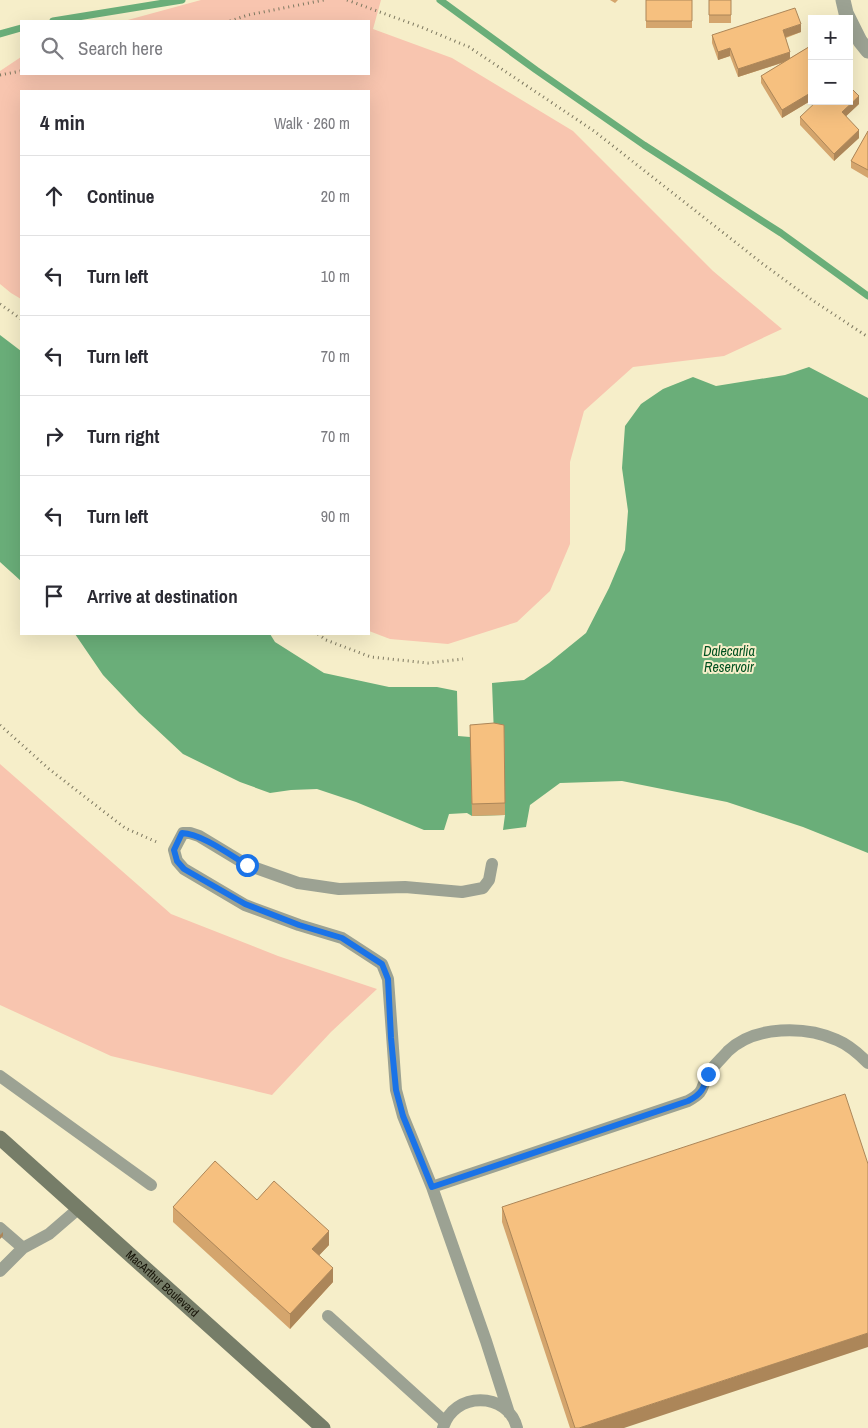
<!DOCTYPE html>
<meta charset="utf-8">
<style>
body{margin:0;font-family:"Archivo Narrow",sans-serif;background:#f2f2f3;color:#2b2b33}
.controls{position:absolute;right:15px;top:15px;display:grid;overflow:hidden;border-radius:0px;box-shadow:0 5px 20px #0002}
.controls button{width:45px;height:45px;display:grid;place-items:center;padding:0;border:0;border-bottom:1px solid #e1e1e2;background:#fff;color:#2b2b33;font:25px sans-serif}
.stop{position:absolute;width:15px;height:15px;margin:-11px;border:4px solid #1a73e8;border-radius:50%;background:#fff}
.stop.end{background:#1a73e8;border-color:#fff;box-shadow:0 1px 5px #0008}
.list{margin:0;padding:0;list-style:none}
h2{display:flex;justify-content:space-between;align-items:center;height:65px;margin:0;padding:0 20px;font-size:21px}
h2 small{font-size:16px;font-weight:400;color:#7c7c81}
.list li{display:grid;grid-template-columns:32px 1fr auto;gap:15px;align-items:center;box-sizing:border-box;height:80px;padding:0 20px;border-top:1px solid #e1e1e2}
.list b{display:block;font-size:19px;white-space:nowrap}
.list em{font-size:16px;font-style:normal;color:#7c7c81}
.icon{flex:none;width:28px;height:28px;fill:none;stroke:currentColor;stroke-width:2;stroke-linecap:round;stroke-linejoin:round}
.map{position:relative;flex:none;width:868px;height:1428px;overflow:hidden}
.search{position:absolute;background:#fff;box-shadow:0 5px 20px #0002;left:20px;top:20px;width:350px;height:55px;display:flex;align-items:center;gap:12px;box-sizing:border-box;padding:0 18px;border-radius:0px;color:#7c7c81;font-size:19px}
.panel{position:absolute;background:#fff;box-shadow:0 5px 20px #0002;left:20px;top:90px;width:350px;height:545px;border-radius:0px}
.map>svg:first-child{display:block}
</style>
<div class="map">
<svg width="868" height="1428" viewBox="0 0 868 1428">
<rect width="100%" height="100%" fill="#f6eec9"/>
<!-- green -->
<path fill="#f8c5af" d="M201,0H381L373,29L452,58L573,131L713,271L782,329L724,356L633,367L584,411L570,462V544L550,591L517,622L448,644L390,639L369,631V91H21V299L11,293L0,284V71L21,57V74H369V21H124Z
M0,764L171,914L278,956L377,989L331,1032L272,1095L111,1056L0,1005Z"/>
<!-- water -->
<path fill="#6aae79" d="M0,335L21,351V581L0,562Z
M809,367L868,398V853L803,827L727,802L622,781L560,783L530,805L526,827L503,830L505,815L472,816L467,813L449,814L444,830H424L356,802L317,789L291,790L270,793L240,782L183,754L139,713L103,675L75,634H270L275,642L324,673L389,687H437L457,691L458,736L470,737L494,735L492,683L524,680L549,663L586,633L609,588L625,550L628,511L622,468L625,426L641,404L663,389L693,377L716,386L785,375Z"/>
<g fill="none" stroke-linecap="round" stroke-linejoin="round">
<!-- stream -->
<path stroke="#6aae79" stroke-width="7" d="M440,0L536,70L644,145L781,233L868,296
M53,21L182,0
M0,34L21,28"/>
<!-- path -->
<path stroke="#7d7860" stroke-width="3" stroke-dasharray="1 4" stroke-linecap="butt" d="M347,0L421,27L469,47L594,131L763,264L812,300L868,337
M230,21L248,15L324,0
M0,75L21,71
M0,304L21,319
M318,634L326,640L371,657L428,663L463,659
M0,725L49,769L125,828L159,843"/>
<!-- service -->
<path stroke="#9ca293" stroke-width="12" d="M492,864L489,880L483,888L462,892L405,887L339,889L298,883L247,865L199,836L190,833H183L174,850L177,861L184,869L245,905L299,925L342,938L382,964L388,979L396,1090L403,1116L432,1187L486,1341L509,1413
M0,1076L151,1185
M432,1187L688,1101C706,1091 700,1089 708,1074C712,1067 723,1057 728,1051C755,1025 806,1026 837,1040C849,1045 859,1054 868,1063
M0,1228L23,1248L0,1271
M23,1248L49,1234L78,1209
M328,1316L445,1422
M443,1428C453,1391 508,1391 517,1428"/>
<!-- minor -->
<path stroke="#9ca293" stroke-width="15" d="M843,0L846,13L849,19
M849,19L860,41L868,51"/>
<!-- secondary -->
<path stroke="#767d68" stroke-width="15" id="s1" d="M0,1138L323,1428"/>
</g>
<!-- wall -->
<path fill="#d4a56d" d="M610,0H618L615,3Z
M646,0H692V28H646Z
M709,0H731V23H709Z
M801,32L786,38L790,58L812,45V100L782,118L761,83V76L782,63L738,77L730,56L718,60L712,43V35Z
M859,104L846,116L859,138L834,161L800,125V117Z
M868,131V178L851,168V161Z
M470,725H504L505,815L472,816Z
M257,1200L329,1245L319,1255L333,1282L290,1329L173,1222V1207Z
M502,1207L624,1428H570L502,1222Z"/>
<!-- shaded-wall -->
<path fill="#ac8659" d="M801,24V32L783,38V30Z
M730,48V56L718,60V52Z
M790,52V60L738,77V69Z
M812,92V100L782,118V110Z
M859,96V104L842,120V112Z
M859,130V138L834,161V154Z
M329,1231V1245L312,1263V1249Z
M3,1232V1236L0,1239V1235Z
M333,1268V1282L290,1329V1314Z
M868,1333V1347L624,1428H579Z"/>
<!-- building -->
<path fill="#f6c07f" stroke="#ac8659" d="M646,0H692V21H646Z
M709,0H731V15H709Z
M795,8L801,24L783,30L790,52L738,69L730,48L718,52L712,35Z
M812,45V92L782,110L761,76Z
M849,86L859,96L842,112L859,130L834,154L800,117L817,101H849Z
M868,131V170L851,161Z
M494,723L504,725L505,803L472,804L470,725Z
M845,1094L868,1164V1333L579,1428H575L502,1207Z
M215,1161L257,1200L274,1181L329,1231L312,1249L333,1268L290,1314L173,1207Z"/>
<g fill="none" stroke-linecap="round" stroke-linejoin="round">
<!-- route -->
<path stroke="#1a73e8" stroke-width="6" d="M247,865C230,855 202,834 182,833L174,850L177,861L184,869L245,904L299,925L342,938L382,964L388,979L391,1038L396,1090L403,1116L432,1187L688,1101C702,1094 704,1088 708,1074"/>
</g>
<g text-anchor="middle" stroke-width="4" stroke-linejoin="round" paint-order="stroke">
<!-- street labels -->
<g font-size="12" fill="#151206" stroke="#f6eec9">
<text dy="4" stroke="none"><textPath href="#s1" startOffset="218">MacArthur Boulevard</textPath></text>
</g>
<!-- water labels -->
<g font-size="14" font-style="italic" fill="#005120" stroke="#f6eec9">
<text x="729" y="656">Dalecarlia<tspan x="729" dy="16">Reservoir</tspan></text>
</g>
</g>
</svg>
<div class="controls">
<button>+</button>
<button>−</button>
</div>
<div class="stop" style="left:247px;top:865px"></div>
<div class="stop end" style="left:708px;top:1074px"></div>
<div class="search"><svg class="icon" aria-label="search" viewBox="0 0 24 24"><circle cx="10" cy="10" r="6"/><path d="M15 15l6 6"/></svg>Search here</div>
<section class="panel">
<h2>4 min<small>Walk · 260 m</small></h2>
<ul class="list">
<li><svg class="icon" aria-label="ahead" viewBox="0 0 24 24"><path d="M12 20V5M6 11l6-6 6 6"/></svg><div><b>Continue</b></div><em>20 m</em></li>
<li><svg class="icon" aria-label="left" viewBox="0 0 24 24"><path d="M17 20v-9H6M10 6l-5 5 5 5"/></svg><div><b>Turn left</b></div><em>10 m</em></li>
<li><svg class="icon" aria-label="left" viewBox="0 0 24 24"><path d="M17 20v-9H6M10 6l-5 5 5 5"/></svg><div><b>Turn left</b></div><em>70 m</em></li>
<li><svg class="icon" aria-label="right" viewBox="0 0 24 24"><path d="M7 20v-9h11M14 6l5 5-5 5"/></svg><div><b>Turn right</b></div><em>70 m</em></li>
<li><svg class="icon" aria-label="left" viewBox="0 0 24 24"><path d="M17 20v-9H6M10 6l-5 5 5 5"/></svg><div><b>Turn left</b></div><em>90 m</em></li>
<li><svg class="icon" aria-label="arrive" viewBox="0 0 24 24"><path d="M6 21V4h12l-3 4 3 4H6"/></svg><div><b>Arrive at destination</b></div></li>
</ul>
</section>
</div>
